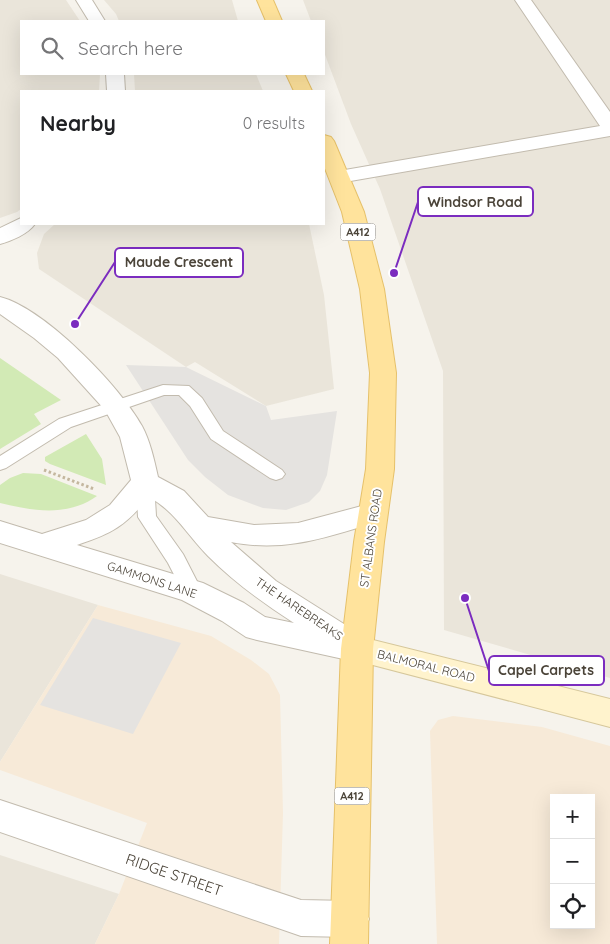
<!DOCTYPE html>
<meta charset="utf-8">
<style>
body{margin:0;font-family:Quicksand,sans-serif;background:#f6f6f6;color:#202124}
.controls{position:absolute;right:15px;bottom:15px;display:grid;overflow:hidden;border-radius:0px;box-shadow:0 5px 20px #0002}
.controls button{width:45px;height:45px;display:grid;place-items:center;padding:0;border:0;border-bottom:1px solid #e0e0e0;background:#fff;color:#202124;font:25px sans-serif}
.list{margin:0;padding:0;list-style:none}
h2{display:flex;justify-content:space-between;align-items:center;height:65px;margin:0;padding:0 20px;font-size:21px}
h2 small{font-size:16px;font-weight:400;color:#757577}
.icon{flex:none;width:28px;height:28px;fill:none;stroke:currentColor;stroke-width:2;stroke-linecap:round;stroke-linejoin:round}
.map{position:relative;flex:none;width:610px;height:944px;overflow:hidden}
.search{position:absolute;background:#fff;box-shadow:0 5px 20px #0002;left:20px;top:20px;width:305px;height:55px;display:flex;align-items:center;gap:12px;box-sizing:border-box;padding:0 18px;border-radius:0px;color:#757577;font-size:19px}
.panel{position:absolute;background:#fff;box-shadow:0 5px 20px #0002;left:20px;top:90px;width:305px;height:135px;border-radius:0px}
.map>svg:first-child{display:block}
</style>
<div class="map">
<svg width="610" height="944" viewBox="0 0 610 944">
<rect width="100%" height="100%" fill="#f6f3ec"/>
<!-- residential -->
<path fill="#eae5da" d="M0,0H66L80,21H21V74H100L99,91H21V209L17,212L0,218Z
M104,0H232L238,21H119L116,14Z
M303,0H610V678L444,630L443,371L380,189L351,124L324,52V21H311Z
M134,74H256L263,91H135Z
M55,224H309L324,295L334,389L266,406L195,362L186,367L39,269L37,253L44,234Z
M0,574L98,605L0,762Z
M0,855L119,894L95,944H0Z"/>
<!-- commercial -->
<path fill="#f7ead8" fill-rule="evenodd" d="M98,605L211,636L251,660L269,674L280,695L283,813L279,944H95L119,894L147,823L0,770V762Z
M453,716L542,727L610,746V944H437L430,731L438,720ZM554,798H591V925H554Z"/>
<!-- green -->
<path fill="#d2eab5" d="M0,358L61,400L34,414L41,424L0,449Z
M86,434L102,459L106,485L50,464L45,461V457Z
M23,473L41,474L97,496C68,517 33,511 0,503V485L10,478Z"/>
<!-- parking -->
<path fill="#e5e3e0" d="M126,365L186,367L266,406L271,420L337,411L327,475L320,491L309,502L286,510L263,508L228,495L205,477L188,460Z
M93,618L181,643L133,734L40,705Z"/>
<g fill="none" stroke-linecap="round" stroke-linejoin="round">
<!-- lane casing -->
<g stroke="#c2bbae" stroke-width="2">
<path id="lane" d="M163,385L189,386L202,398L223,431L282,470L285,474L282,478L276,480L270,478L211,439L190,406L179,395H164L71,427L6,468L0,470V456L59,419Z
M145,476L151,478L154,482L156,516L183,554L202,591L199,596L192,598L185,596L168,563L138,517L136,482L139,478Z"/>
</g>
<!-- street casing -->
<g stroke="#c2bbae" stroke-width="2">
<path id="street" d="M76,0H92L105,21H89Z
M515,0H531L610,112V136L339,183L332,181L329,177L332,173L339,171L600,126Z
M106,74H124L125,91H107Z
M21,218V224H35C28,234 11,241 0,244V228Z
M0,297C44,308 120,386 142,426C150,441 154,459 158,477L184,491L208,517L254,525L298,523L373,503L383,506L387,513L383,520C330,536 287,553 231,542L276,581L355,631L358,637L368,640L373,649L368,658L357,662L257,640L246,637L222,621L182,600L0,543V521L42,534L86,520L110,505L131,480L120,437L105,410L58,358L34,338L0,314ZM149,497C176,512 187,535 208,556C234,582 263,603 294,623L265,617L244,603L203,583L77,545C113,533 125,526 149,497Z
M0,800L301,900L350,901L363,906L369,919L363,932L350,937L301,936L0,832Z"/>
</g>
<!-- secondary casing -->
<g stroke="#d6c79b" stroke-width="2">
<path id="secondary" d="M357,636L610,699V727L346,658L341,649L346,640Z"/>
</g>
<!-- primary casing -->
<g stroke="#e6c16a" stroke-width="2">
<path id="primary" d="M257,0H273L282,21H266Z
M286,74H304L312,91H294Z
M324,135L331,137L334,141L364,212L384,289L396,373L394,469L384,542L373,649L368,944H330L341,649L354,542L366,469L370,373L360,289L342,212L324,166Z"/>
</g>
<!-- path -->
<path stroke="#c4b79f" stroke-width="3" stroke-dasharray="2.5 2.5" stroke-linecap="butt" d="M44,470L94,489"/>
<!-- lane -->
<use href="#lane" fill="#fff" fill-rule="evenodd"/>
<!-- street -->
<use href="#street" fill="#fff" fill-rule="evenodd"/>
<!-- secondary -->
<use href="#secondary" fill="#fff3cd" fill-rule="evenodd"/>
<!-- primary -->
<use href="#primary" fill="#ffe39c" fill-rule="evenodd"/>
</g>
<g text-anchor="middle" stroke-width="4" stroke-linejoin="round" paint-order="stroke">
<!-- shield labels -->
<g fill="#fff" stroke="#817c74" stroke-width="1">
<rect x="340.5" y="223.5" width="35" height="17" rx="4"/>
<rect x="334.5" y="787.5" width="35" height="17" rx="4"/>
</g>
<g font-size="11" font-weight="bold" fill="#4b4439">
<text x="358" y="236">A412</text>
<text x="352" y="800">A412</text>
</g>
<!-- street labels -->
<g font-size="12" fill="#4b4439" stroke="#fff">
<text transform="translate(371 538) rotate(-82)" y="4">ST ALBANS ROAD</text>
<text transform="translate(152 580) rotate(18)" y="4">GAMMONS LANE</text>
<text transform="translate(299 609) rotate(34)" y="4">THE HAREBREAKS</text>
<text transform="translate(426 666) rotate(14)" y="4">BALMORAL ROAD</text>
</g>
<!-- near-street labels -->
<g font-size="15" fill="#4b4439" stroke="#fff">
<text transform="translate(174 875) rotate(19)" y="5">RIDGE STREET</text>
</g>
</g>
<!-- callouts -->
<path fill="none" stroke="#7b2cbf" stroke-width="2" d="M394 273L418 202M75 324L115 262M465 598L489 671"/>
<g fill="#7b2cbf" stroke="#fff" stroke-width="2">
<circle cx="394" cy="273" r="5"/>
<circle cx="75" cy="324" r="5"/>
<circle cx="465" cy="598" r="5"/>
</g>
<g fill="#fff" stroke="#7b2cbf" stroke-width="2">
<rect x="418" y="187" width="115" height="29" rx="5"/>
<rect x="115" y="248" width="128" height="29" rx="5"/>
<rect x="489" y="656" width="115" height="29" rx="5"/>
</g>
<g font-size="14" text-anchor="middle" font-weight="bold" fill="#4b4439">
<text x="475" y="207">Windsor Road</text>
<text x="179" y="267">Maude Crescent</text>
<text x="546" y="675">Capel Carpets</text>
</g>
</svg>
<div class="controls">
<button>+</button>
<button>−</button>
<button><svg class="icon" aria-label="locate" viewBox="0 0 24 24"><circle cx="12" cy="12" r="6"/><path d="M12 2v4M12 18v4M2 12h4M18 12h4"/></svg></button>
</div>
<div class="search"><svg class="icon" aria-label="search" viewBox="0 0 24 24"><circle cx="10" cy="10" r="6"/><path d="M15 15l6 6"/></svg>Search here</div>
<section class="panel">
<h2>Nearby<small>0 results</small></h2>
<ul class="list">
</ul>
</section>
</div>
